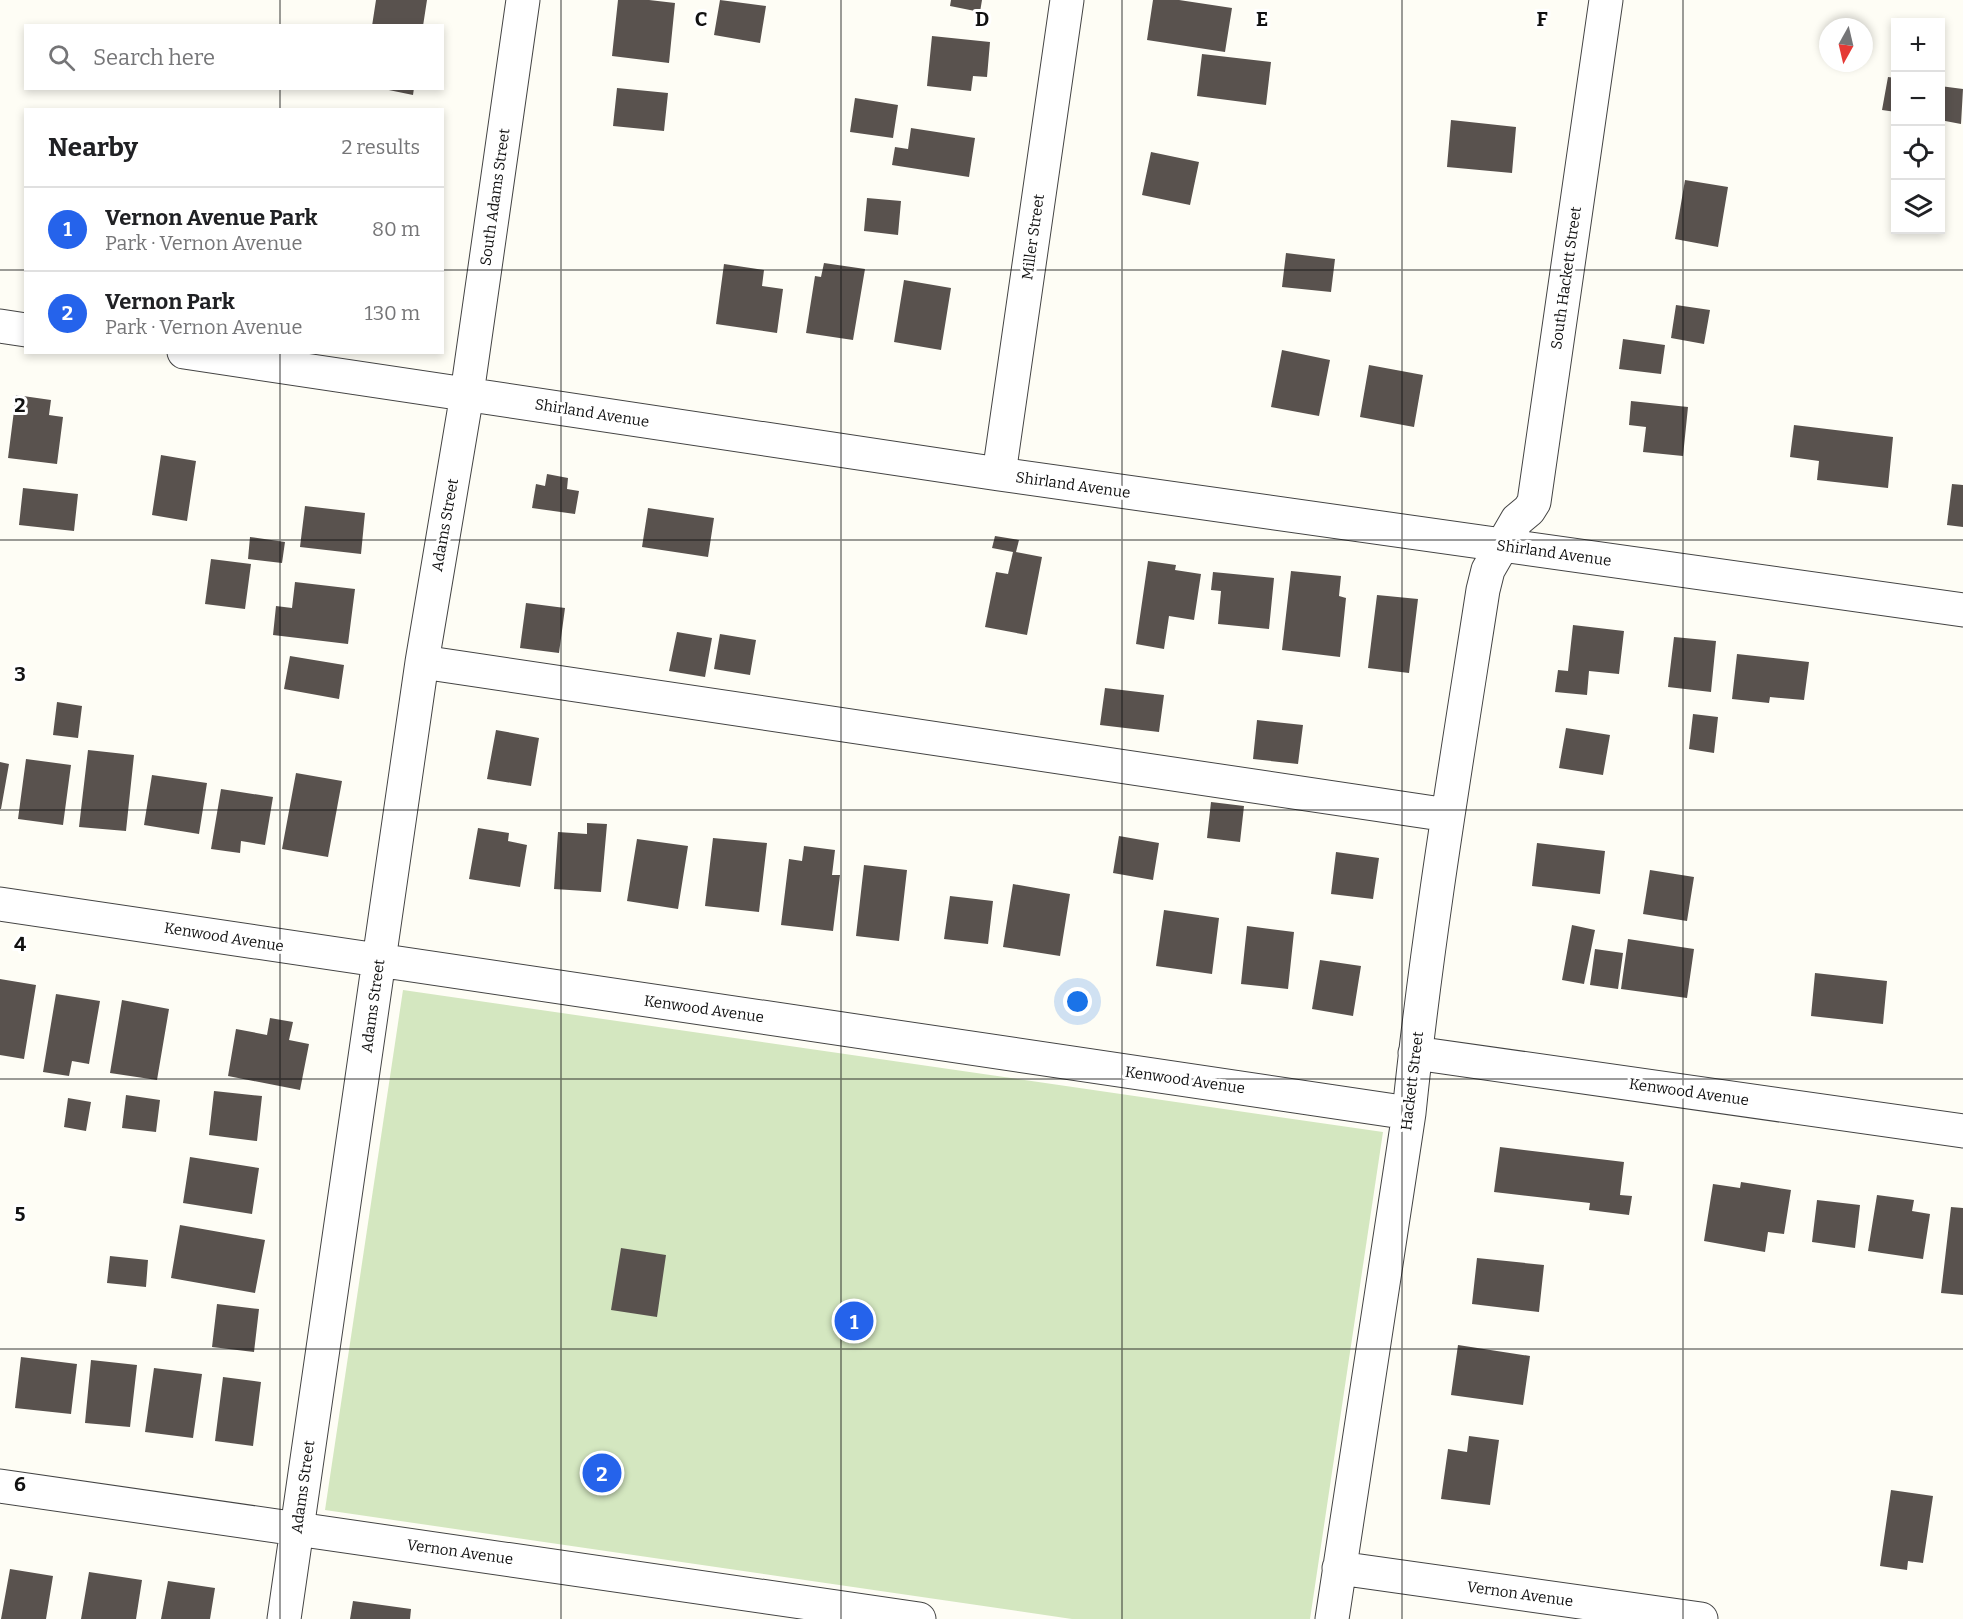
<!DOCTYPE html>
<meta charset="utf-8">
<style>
body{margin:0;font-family:Bitter,serif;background:#f2f2f2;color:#202124}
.controls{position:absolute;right:18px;top:18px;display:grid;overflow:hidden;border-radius:0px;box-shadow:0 3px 9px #0003}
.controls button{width:54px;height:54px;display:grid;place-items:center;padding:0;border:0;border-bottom:2px solid #e0e0e0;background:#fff;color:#202124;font:30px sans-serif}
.compass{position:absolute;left:1819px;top:18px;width:54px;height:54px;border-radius:50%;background:#fff;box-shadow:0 3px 9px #0003;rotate:188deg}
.you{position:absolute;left:1078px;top:1002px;width:21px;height:21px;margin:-15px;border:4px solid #fff;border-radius:50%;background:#1a73e8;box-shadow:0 0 0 9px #1a73e833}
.badge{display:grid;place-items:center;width:39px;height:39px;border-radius:50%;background:#2563eb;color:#fff;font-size:20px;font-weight:700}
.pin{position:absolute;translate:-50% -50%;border:3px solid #fff;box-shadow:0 2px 6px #0006}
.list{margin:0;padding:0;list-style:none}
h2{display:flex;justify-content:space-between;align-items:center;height:78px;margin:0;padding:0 24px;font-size:26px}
h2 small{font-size:20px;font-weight:400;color:#757577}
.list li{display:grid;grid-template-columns:39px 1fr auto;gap:18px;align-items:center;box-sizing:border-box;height:84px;padding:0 24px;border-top:2px solid #e0e0e0}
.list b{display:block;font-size:22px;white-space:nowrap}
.list p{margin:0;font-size:20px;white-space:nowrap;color:#757577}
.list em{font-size:20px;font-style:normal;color:#757577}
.icon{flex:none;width:33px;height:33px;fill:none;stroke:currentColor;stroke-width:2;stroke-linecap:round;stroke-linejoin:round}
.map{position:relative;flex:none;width:1963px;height:1619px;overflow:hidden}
.search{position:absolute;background:#fff;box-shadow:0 3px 9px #0003;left:24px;top:24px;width:420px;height:66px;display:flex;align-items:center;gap:15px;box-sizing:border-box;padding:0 21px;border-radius:0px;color:#757577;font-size:22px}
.panel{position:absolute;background:#fff;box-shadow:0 3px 9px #0003;left:24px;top:108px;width:420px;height:246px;border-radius:0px}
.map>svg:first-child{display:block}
</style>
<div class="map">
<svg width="1963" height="1619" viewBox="0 0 1963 1619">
<rect width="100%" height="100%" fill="#fefdf5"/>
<!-- green -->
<path fill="#d4e7c0" d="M403,990L1383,1132L1310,1619H1072L325,1510Z"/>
<!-- building -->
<path fill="#59524e" d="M376,0H427L423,26H372Z
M618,0H649L675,3L669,63L612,56Z
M720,0L766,6L760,43L714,35Z
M951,0H982L980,12L950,6Z
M1153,0H1179L1232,8L1225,52L1147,40Z
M932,36L990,42L987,77L973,76L971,91L927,86Z
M1202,54L1271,62L1266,105L1197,96Z
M1888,77L1896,78V112L1882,110Z
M1940,86L1963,89L1961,124L1940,120Z
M379,88H414L413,95Z
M617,88L668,93L664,131L613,126Z
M855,98L898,105L893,138L850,132Z
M1451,120L1516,127L1512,173L1447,167Z
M911,128L975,138L969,177L892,165L895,147L908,149Z
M1151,152L1199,162L1190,205L1142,195Z
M1685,180L1728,187L1718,247L1675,239Z
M867,198L901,201L898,235L864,231Z
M1286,253L1335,259L1331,292L1282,287Z
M824,263L865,269L853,340L806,333L815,276L821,277Z
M724,264L764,270L762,286L783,289L777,333L716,324Z
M904,280L951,288L941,350L894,342Z
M1676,305L1710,310L1704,344L1671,338Z
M1623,339L1665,345L1661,374L1619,369Z
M1282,350L1330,360L1319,416L1271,407Z
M1369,365L1423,375L1414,427L1360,417Z
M16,395L51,400L49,415L63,417L57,464L8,458Z
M1631,401L1688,407L1683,456L1643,452L1646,427L1629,425Z
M1794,425L1893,437L1888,488L1817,480L1819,461L1790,457Z
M161,455L196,461L187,521L152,515Z
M547,474L568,478L567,489L579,491L575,514L532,508L536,484L545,486Z
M1952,484L1963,485V527L1947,525Z
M23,488L78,494L74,531L19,525Z
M305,506L365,513L361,554L300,547Z
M648,508L714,518L708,557L642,547Z
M995,536L1019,540L1016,552L1042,557L1027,635L985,627L996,572L1008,574L1013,552L992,548Z
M250,537L285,542L282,563L248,559Z
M211,559L251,564L245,609L205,604Z
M1148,561L1176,565L1175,570L1201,574L1194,620L1169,616L1164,649L1136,644Z
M1291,571L1341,576L1339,596L1346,598L1340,657L1282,650Z
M1213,572L1274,578L1269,629L1218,624L1221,591L1211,590Z
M295,582L355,589L348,644L273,635L276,606L292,608Z
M1377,595L1418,599L1409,673L1368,668Z
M526,603L565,608L559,653L520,648Z
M1573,625L1624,631L1619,674L1589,671L1587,695L1555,692L1558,670L1568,671Z
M677,632L712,638L705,677L669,671Z
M720,634L756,640L750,675L714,669Z
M1674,637L1716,641L1711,692L1668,687Z
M1737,654L1809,662L1804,700L1770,697L1769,703L1732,699Z
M290,656L344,665L339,699L284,689Z
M1105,688L1164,695L1159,732L1100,725Z
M57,702L82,706L78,738L53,735Z
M1693,714L1718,717L1714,753L1689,749Z
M1257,720L1303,725L1298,764L1253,759Z
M1566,728L1610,735L1603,775L1559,768Z
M496,730L539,738L531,786L487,779Z
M88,750L134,755L126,831L79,827Z
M26,759L71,765L63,825L18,819Z
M0,762L9,764L1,809H0Z
M296,773L342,781L328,857L282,849Z
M152,775L207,783L199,834L144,825Z
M221,789L273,797L265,845L241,841L240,853L211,849Z
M1211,802L1244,806L1240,842L1207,838Z
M587,823L607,824L601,892L554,889L558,832L587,834Z
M478,828L509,833L508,841L527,845L520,887L469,879Z
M1119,836L1159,843L1153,880L1113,873Z
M713,838L767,843L759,912L705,906Z
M637,839L688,846L678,909L627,901Z
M1537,843L1605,851L1600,894L1532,886Z
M804,846L835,850L832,875H840L833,931L781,925L789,859L802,861Z
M1336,852L1379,858L1373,899L1331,894Z
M864,865L907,870L899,941L856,936Z
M1650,870L1694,877L1687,921L1643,914Z
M1013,884L1070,894L1060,956L1003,947Z
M950,896L993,901L988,944L944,939Z
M1164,910L1219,918L1212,974L1156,966Z
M1572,925L1595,930L1584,984L1562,980Z
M1247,926L1294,932L1288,989L1241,984Z
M1628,939L1694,949L1687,998L1621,989Z
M1595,949L1623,953L1618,989L1590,985Z
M1320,960L1361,966L1353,1016L1312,1009Z
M1815,973L1887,981L1883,1024L1811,1016Z
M0,979L36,985L24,1059L0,1055Z
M56,994L100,1001L89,1064L72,1061L69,1076L43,1072Z
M122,1000L169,1009L157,1080L110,1073Z
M270,1018L293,1022L289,1040L309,1044L300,1090L228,1076L236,1029L267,1035Z
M214,1091L262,1096L257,1141L209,1135Z
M126,1095L160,1100L156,1132L122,1128Z
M68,1098L91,1102L86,1131L64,1127Z
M1500,1147L1624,1162L1620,1195L1632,1196L1629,1215L1589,1210L1590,1203L1494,1192Z
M190,1157L259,1168L252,1214L183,1203Z
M1741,1182L1791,1190L1784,1234L1768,1232L1765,1252L1704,1241L1713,1184L1740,1188Z
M1877,1195L1914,1200L1912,1211L1930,1214L1923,1259L1868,1251Z
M1817,1200L1860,1205L1855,1248L1812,1242Z
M1951,1207L1963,1208V1295L1941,1293Z
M180,1225L265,1240L255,1293L171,1278Z
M621,1248L666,1255L657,1317L611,1310Z
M110,1256L148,1260L146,1287L107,1283Z
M1477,1258L1544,1265L1539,1312L1472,1304Z
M217,1304L259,1309L254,1352L212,1347Z
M1458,1345L1530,1356L1523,1405L1451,1395Z
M21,1357L77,1364L71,1414L15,1408Z
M91,1360L137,1365L130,1427L85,1423Z
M154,1368L202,1374L193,1438L145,1432Z
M223,1377L261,1382L253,1446L215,1441Z
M1469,1436L1499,1440L1490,1505L1441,1499L1448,1449L1467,1452Z
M1891,1490L1933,1496L1923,1563L1908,1561L1907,1570L1880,1566Z
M10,1569L53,1576L46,1619H1Z
M89,1572L142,1580L136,1619H81Z
M168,1581L215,1588L210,1619H161Z
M353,1601L411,1609L410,1619H350Z"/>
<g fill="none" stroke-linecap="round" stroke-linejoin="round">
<!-- minor casing -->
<g stroke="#444" stroke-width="35">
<path id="minor" d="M0,326L26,330
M184,352L999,474L1963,610
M999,474L1067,0
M422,662L1448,815
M0,904L1409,1113
M1415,1053L1963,1131
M0,1486L919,1619
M1339,1568L1701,1619
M284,1619L422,662L467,394L523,0
M1332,1619L1409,1113C1427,938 1456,764 1483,590L1488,570L1517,520L1529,510L1534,502L1606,0"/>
</g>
<!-- minor -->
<use href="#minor" stroke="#fff" stroke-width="33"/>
</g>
<!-- grid -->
<path fill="none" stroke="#111" stroke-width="1.5" stroke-opacity="0.55" d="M280,0V26M561,0V1619M841,0V1619M1122,0V1619M1402,0V1619M1683,0V1619M280,88V110M0,270H26M442,270H1963M280,352V1619M0,540H1963M0,810H1963M0,1079H1963M0,1349H1963"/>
<g text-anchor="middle" stroke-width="6" stroke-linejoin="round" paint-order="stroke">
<!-- street labels -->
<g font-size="15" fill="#111" stroke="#fff">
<text transform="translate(495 197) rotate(-82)" y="5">South Adams Street</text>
<text transform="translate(1033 237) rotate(-82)" y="5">Miller Street</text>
<text transform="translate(1566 278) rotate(-82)" y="5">South Hackett Street</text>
<text transform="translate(592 413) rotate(9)" y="5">Shirland Avenue</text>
<text transform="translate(1073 485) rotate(8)" y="5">Shirland Avenue</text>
<text transform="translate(445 525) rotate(-80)" y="5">Adams Street</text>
<text transform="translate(1554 553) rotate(8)" y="5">Shirland Avenue</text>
<text transform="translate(224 937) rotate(9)" y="5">Kenwood Avenue</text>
<text transform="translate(373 1006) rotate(-82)" y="5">Adams Street</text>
<text transform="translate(704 1009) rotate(8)" y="5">Kenwood Avenue</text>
<text transform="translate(1185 1080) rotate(8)" y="5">Kenwood Avenue</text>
<text transform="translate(1412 1081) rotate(-83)" y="5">Hackett Street</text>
<text transform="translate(1689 1092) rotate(8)" y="5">Kenwood Avenue</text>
<text transform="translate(303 1487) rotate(-82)" y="5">Adams Street</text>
<text transform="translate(460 1552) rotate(8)" y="5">Vernon Avenue</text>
<text transform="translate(1520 1594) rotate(8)" y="5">Vernon Avenue</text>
</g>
</g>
<g font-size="20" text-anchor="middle" font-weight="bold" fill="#111" stroke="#fff" stroke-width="6" stroke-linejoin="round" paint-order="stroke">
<text x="701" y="26">C</text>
<text x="982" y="26">D</text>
<text x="1262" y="26">E</text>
<text x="1542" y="26">F</text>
<text x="20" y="412">2</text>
<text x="20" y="681">3</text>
<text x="20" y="951">4</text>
<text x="20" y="1221">5</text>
<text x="20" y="1491">6</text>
</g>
</svg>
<div class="controls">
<button>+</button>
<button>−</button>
<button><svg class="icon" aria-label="locate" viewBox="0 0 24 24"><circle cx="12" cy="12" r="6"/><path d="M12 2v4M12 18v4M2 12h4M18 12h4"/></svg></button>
<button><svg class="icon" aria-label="layers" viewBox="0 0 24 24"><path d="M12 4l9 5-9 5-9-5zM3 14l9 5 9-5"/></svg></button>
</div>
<svg class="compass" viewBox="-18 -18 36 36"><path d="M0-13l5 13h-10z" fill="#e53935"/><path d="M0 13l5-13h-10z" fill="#757577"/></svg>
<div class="you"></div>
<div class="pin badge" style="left:854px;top:1321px">1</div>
<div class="pin badge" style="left:602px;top:1473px">2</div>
<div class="search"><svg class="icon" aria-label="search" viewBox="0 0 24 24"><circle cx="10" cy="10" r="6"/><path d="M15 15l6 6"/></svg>Search here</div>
<section class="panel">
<h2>Nearby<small>2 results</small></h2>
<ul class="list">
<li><span class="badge">1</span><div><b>Vernon Avenue Park</b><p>Park · Vernon Avenue</p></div><em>80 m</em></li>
<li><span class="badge">2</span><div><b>Vernon Park</b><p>Park · Vernon Avenue</p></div><em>130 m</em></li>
</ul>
</section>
</div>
